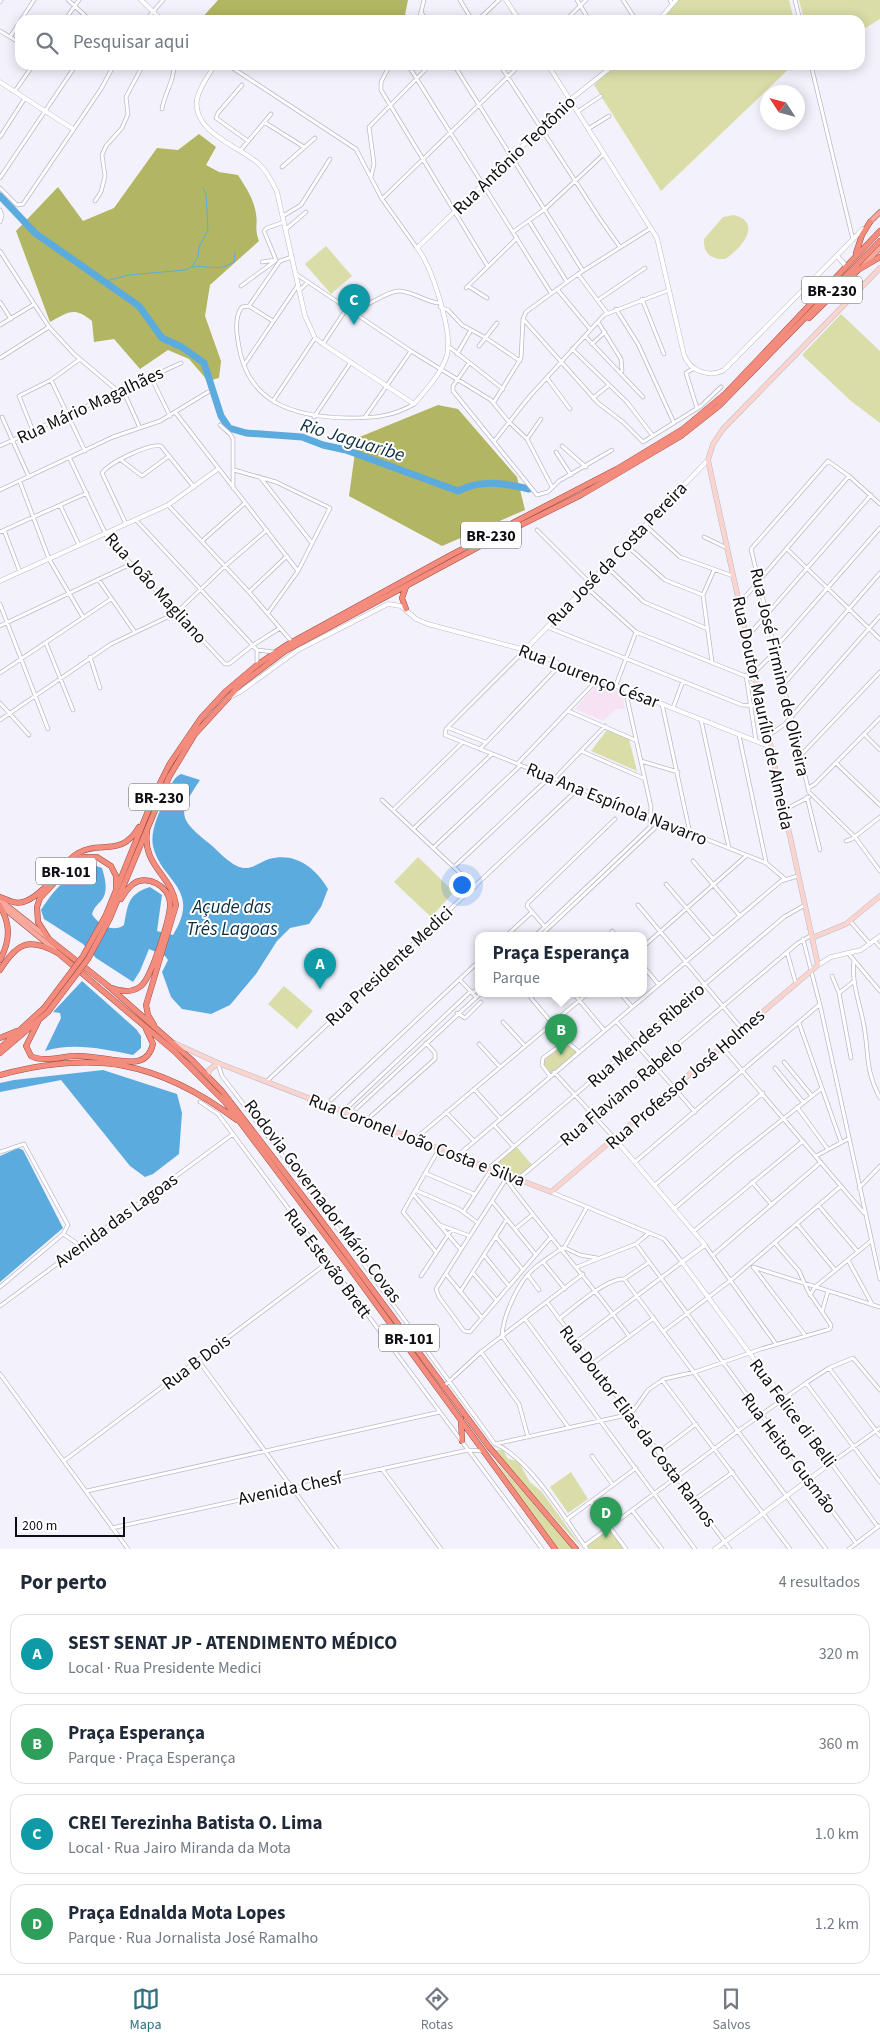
<!DOCTYPE html>
<html lang="pt">
<meta charset="utf-8">
<style>
body{margin:0;font-family:"Source Sans 3",sans-serif;background:#f6f6f7;color:#1f2937}
.compass{position:absolute;left:760px;top:85px;width:45px;height:45px;border-radius:50%;background:#fff;box-shadow:0 2px 12px #0003;rotate:306deg}
.scale{position:absolute;left:15px;bottom:12px;width:110px;box-sizing:border-box;padding-left:5px;border:2px solid #0f0e14;border-top:0;font-size:14px;line-height:18px;white-space:nowrap;color:#0f0e14;-webkit-text-stroke:4px #fff;paint-order:stroke}
.you{position:absolute;left:461px;top:884px;width:18px;height:18px;margin:-12px;border:4px solid #fff;border-radius:50%;background:#1a73e8;box-shadow:0 0 0 8px #1a73e833}
.badge{display:grid;place-items:center;width:32px;height:32px;border-radius:50%;background:#2f7183;color:#fff;font-size:16px;font-weight:700}
.pin{position:absolute;translate:-50% -41px;filter:drop-shadow(0 1px 2px #0008)}
.pin::after{content:'';position:absolute;top:26px;width:18px;height:15px;background:inherit;clip-path:polygon(0 0,100% 0,50% 100%)}
.popup{position:absolute;left:475px;top:932px;width:172px;height:65px;box-sizing:border-box;display:grid;place-content:center;border-radius:10px;background:#fff;filter:drop-shadow(0 1px 4px #0005);font-size:16px;white-space:nowrap;color:#747a83}
.popup b{font-size:19px;color:#1f2937}
.popup::after{content:'';position:absolute;left:50%;top:100%;margin-left:-10px;border:10px solid transparent;border-top-color:#fff}
.list{margin:0;padding:0;list-style:none}
h2{display:flex;justify-content:space-between;align-items:center;height:65px;margin:0;padding:0 20px;font-size:21px}
h2 small{font-size:16px;font-weight:400;color:#747a83}
.list li{display:grid;grid-template-columns:32px 1fr auto;gap:15px;align-items:center;box-sizing:border-box;height:80px;margin:0 10px 10px;padding:0 10px;border:1px solid #e0e1e3;border-radius:15px}
.list b{display:block;font-size:19px;white-space:nowrap}
.list p{margin:0;font-size:16px;white-space:nowrap;color:#747a83}
.list em{font-size:16px;font-style:normal;color:#747a83}
.icon{flex:none;width:28px;height:28px;fill:none;stroke:currentColor;stroke-width:2;stroke-linecap:round;stroke-linejoin:round}
.map{position:relative;flex:none;width:880px;height:1549px;overflow:hidden}
.search{position:absolute;background:#fff;box-shadow:0 2px 12px #0003;left:15px;right:15px;top:15px;height:55px;display:flex;align-items:center;gap:12px;box-sizing:border-box;padding:0 18px;border-radius:15px;color:#747a83;font-size:19px}
.sheet{height:425px;background:#fff}
nav{display:flex;justify-content:space-around;align-items:center;box-sizing:border-box;height:70px;border-top:1px solid #e0e1e3;background:#fff;font-size:14px;color:#747a83}
nav a{display:grid;justify-items:center;gap:2px}
nav .on{color:#2f7183}
.map>svg:first-child{display:block}
</style>
<div class="map">
<svg width="880" height="1549" viewBox="0 0 880 1549">
<rect width="100%" height="100%" fill="#f3f2fc"/>
<!-- education -->
<path fill="#f6e2f2" d="M599,682L622,692L625,709H616L603,721L575,709Z"/>
<!-- green -->
<path fill="#dadda7" d="M678,0H789L794,20H660Z
M799,0H880V19L864,29L860,28V20H804Z
M615,65H793L661,191L594,85Z
M734,215C764,223 740,250 725,259C711,260 703,253 704,239L723,217Z
M326,246L352,276L331,294L305,264Z
M841,314L880,351V423L851,401L802,355Z
M607,730L629,739L637,771L591,751Z
M418,857L454,892L431,917L394,882Z
M284,986L313,1011L297,1029L268,1004Z
M564,1043H567L578,1052L550,1074L542,1064L544,1059Z
M516,1146L533,1166L518,1178L493,1168Z
M496,1450H503L508,1459L518,1461L530,1482L542,1492L583,1549L511,1471Z
M494,1459L573,1549H557Z
M571,1472L588,1499L568,1513L550,1487Z
M609,1528L624,1549H586L584,1547Z"/>
<!-- forest -->
<path fill="#b2b561" d="M218,0H408L404,20H364L362,16L355,20H200Z
M199,134L216,147L206,165L219,172L238,175C246,188 254,199 256,214C258,226 254,227 259,241L210,285L205,316L221,361L219,378L208,381L189,359L168,350L140,369L114,339L94,342L92,321C74,306 68,312 50,322L16,231L58,187L83,221L114,208L157,148L178,150Z
M438,405L458,409L517,477L525,510L442,546L349,496L357,438Z"/>
<!-- water -->
<path fill="#5cabdf" d="M181,774L200,780C177,814 178,818 210,844C218,851 228,862 237,866C249,872 258,863 269,859C295,852 315,867 328,889L321,907L309,924L290,928L277,941L256,974L230,1005L211,1014L182,1009L171,997L162,972L168,960L165,956L149,949L140,971L133,982L96,958L83,944L44,919L41,910C55,888 68,875 91,864L102,868C105,878 109,892 101,901C96,906 94,908 92,914C98,925 114,933 124,925C128,904 128,894 150,887L162,895L157,931L173,935C202,888 161,882 153,846C150,831 159,813 165,799C169,790 172,778 181,774Z
M82,981L136,1029L141,1036V1048L133,1055C105,1049 72,1042 45,1051L61,1018L60,1013L53,1012Z
M103,1070L177,1094L182,1113L179,1154L153,1174L145,1177L130,1166L61,1080L0,1092V1083L14,1080Z
M18,1148L23,1150L63,1228L0,1282V1156Z"/>
<g fill="none" stroke-linecap="round" stroke-linejoin="round">
<!-- stream -->
<path stroke="#5cabdf" stroke-width="1" d="M192,266L198,257L199,247L208,230L206,194L203,188
M102,282L129,275L185,270C204,260 213,275 234,262L235,252"/>
<!-- river -->
<path stroke="#5cabdf" stroke-width="7" d="M0,196L35,233L139,306L162,338L182,347L204,363L221,416L229,428L246,433L302,437L323,445L346,450L458,491C482,479 503,483 529,489"/>
<!-- minor casing -->
<g stroke="#bbb9c9" stroke-width="4.5">
<path id="minor" d="M68,0L90,20
M460,0L472,20
M577,0L589,20
M623,0L636,20
M670,0L672,4
M795,0L800,20
M0,2L1,0
M421,12L426,20
M21,20L34,0
M65,20L79,0
M146,20L163,0
M419,20L424,0
M478,20L499,0
M566,20L586,0
M0,31L20,43
M10,37L20,22
M228,65L356,149L382,199L417,248
M390,65L381,82V90L487,265
M408,65L551,293
M454,65L583,271
M500,65L600,219L620,247
M811,65L853,240
M242,85L218,113L216,118L248,141
M15,91L33,65
M162,109C164,94 175,80 174,65
M577,112L601,96
M264,122L304,147
M588,129L609,116
M0,137L25,98
M240,151L271,114
M282,167L315,138
M371,177L374,164L369,127L430,65
M0,178L76,65
M0,188L17,205L23,204L101,89L114,65
M382,199L520,65
M95,201L101,192L105,176L102,155L106,146L122,128L128,114L126,97L143,65
M0,210L2,215L0,222
M283,216L301,205L330,159
M529,221L567,282
M286,229L306,212
M513,232L545,209L604,154
M0,251L49,327L74,354L119,392
M292,257L280,261L249,306L242,307C235,316 236,330 238,341C246,403 293,417 348,418C372,418 393,417 414,404
M262,262L276,260L264,231L267,228L284,222
M296,274L411,351L491,400L509,422L527,439L552,487
M578,274L607,313
M241,286L275,261
M468,286L487,298
M466,288L517,238
M557,289L590,329
M299,291L308,282
M642,299L664,354
M598,300L645,268
M0,302L11,319
M249,306L273,321
M440,307L448,310L462,325L486,338L520,361
M616,309L638,344L674,423
M351,310C368,308 382,293 398,291C411,290 425,302 439,303
M523,319L598,403L623,422L643,442L701,406L721,387
M598,322L621,359L622,371
M0,325L33,305
M585,336L643,397
M323,344L347,308
M592,344L605,332
M448,346L503,389
M479,346L497,323
M572,349L627,402L653,436
M457,354L471,330
M0,358L49,327
M469,363L453,386V391L537,495L548,492L559,481L612,450
M244,365L298,285
M694,368L686,373L697,408
M151,377L170,416
M547,378L570,409
M51,380L85,451
M123,390L140,428
M593,398L609,385
M273,401L315,338
M494,402L521,358L523,319L526,312L578,274L651,228
M175,412L298,571
M2,417L29,477
M314,417L351,362
M365,417L411,351
M220,425L230,434L233,439V488
M33,431L19,396L51,380L80,359
M527,439L541,419
M495,440L530,396L604,315L669,290
M0,446L181,363
M562,446L586,467
M556,452L571,475
M70,459L108,539L225,664H229L253,645L280,628
M121,460L142,476L169,456
M234,470L276,482L330,508L298,571L268,613
M260,477L312,543
M20,482L49,559L83,617
M0,490L113,437L160,421L208,392
M880,504L849,476L828,461L751,549L809,792L855,837L880,871
M60,505L79,545
M168,505L249,592L292,642
M136,520L257,650V664
M126,524L102,473C109,463 149,443 161,446L194,487
M645,525L680,557L733,576
M4,530L20,572
M537,530L590,583
M0,532L87,493
M704,537L727,548
M202,541L245,503
M626,545L665,580L703,595
M787,549L880,639
M606,566L644,602L708,629
M98,579L134,631
M586,587L636,632L755,680
M249,592L287,556
M0,604L48,729
M739,604L849,476
M0,626L131,564
M547,627L742,705L761,706
M747,637L871,495
M46,643L73,710
M775,648L880,528
M257,650L274,652
M525,650L446,729L445,735L766,863L785,879
M90,657L100,688
M712,662L703,595L714,570
M755,672L776,651
M0,673L111,599
M746,675L756,741
M616,685L636,632
M783,685L880,573
M0,703L29,735
M662,704L690,833
M673,708L683,681
M568,711L635,740
M0,720L111,644L176,613L225,566L267,530
M701,720L729,848
M449,728L485,742
M864,734L880,750
M739,735L766,862
M768,736L785,724L880,616
M480,749L561,664
M581,751L643,778
M800,756L880,672
M641,761L678,772
M836,763L880,805
M517,764L598,679
M554,779L605,726
M808,788L815,784L880,718
M807,797L820,850
M382,800L475,887
M393,810L463,742
M784,810L809,797
M413,829L492,754
M846,841L852,839L880,817
M433,848L521,765
M693,861L740,916
M454,867L550,777
M666,884L713,939
M638,905L742,1029
M850,921L870,944
M545,927L527,906L528,903L615,819
M612,931L617,936
M506,936L532,912
M535,936L650,827L651,807L625,689
M540,936L655,828L659,821
M803,939L820,1005L880,1279
M875,941L880,947
M644,946L746,856
M787,952L796,984
M848,953L880,991
M854,960C851,983 860,1003 864,1026C869,1054 865,1070 880,1098
M644,967L659,985
M832,976L839,993
M460,980L476,997
M473,993L478,988
M574,994L604,1030
M621,994L632,1007
M531,998L552,1023
M457,1013L465,1018L481,1002
M616,1021L695,1112
M503,1022L525,1046
M799,1023L841,1142
M479,1044L500,1067
M722,1047L864,1213
M851,1058L839,993L853,982
M784,1062L812,1096
M218,1064L222,1076L333,1222L495,1444
M775,1068L803,1102
M554,1072L615,1139
M550,1076L542,1065L543,1058L566,1041L579,1052
M266,1082L578,789
M474,1089L501,1119
M331,1100L478,962
M200,1102L218,1114L542,1549
M348,1107L471,991
M797,1107L827,1148
M356,1109L480,994
M446,1112L474,1141
M371,1116L435,1059V1053L426,1043
M494,1125L513,1146
M415,1139L587,994
M0,1152L24,1144L68,1225L63,1234L0,1287
M457,1156L781,881L798,876
M816,1156L848,1139
M635,1162L819,1005
M489,1168L784,917L805,905
M425,1173L474,1194
M508,1176L436,1289L439,1297L464,1331L470,1332L551,1237
M506,1179C545,1233 590,1281 629,1336
M518,1179L798,943L812,935
M752,1182L771,1204
M655,1185L763,1093
M859,1188L880,1166
M415,1190L459,1209L478,1223
M551,1192L664,1239L682,1262L576,1342
M413,1194L461,1250
M492,1201L536,1255
M819,1206L858,1252
M675,1208L735,1157L821,1089
M464,1211L491,1170
M797,1224L835,1270
M440,1225L470,1236
M515,1229L532,1215
M694,1231L803,1141
M63,1234L81,1246
M496,1237L523,1270
M636,1244L856,1543
M705,1245L776,1344
M562,1248C553,1255 544,1260 536,1267C519,1279 503,1316 502,1336L569,1428
M565,1248L580,1255L597,1258
M563,1250L587,1207
M436,1252L403,1212L439,1149
M484,1255L509,1286
M713,1255L821,1162
M848,1260L872,1304
M544,1263L565,1289
M577,1267L636,1244L649,1233
M753,1267L880,1307
M754,1268L805,1335
M473,1273L497,1301
M446,1274L482,1318
M528,1275L539,1290
M421,1276L452,1229
M624,1279L826,1549
M460,1292L507,1219
M810,1295L815,1287L871,1241
M547,1302L730,1549
M0,1306L233,1134
M822,1312L828,1291
M525,1319L695,1549
M559,1319C572,1309 608,1277 624,1279L648,1263
M664,1331L731,1280L841,1186
M481,1352L519,1404L528,1437
M198,1360L337,1549
M592,1364L654,1318
M829,1368L880,1436
M0,1374L128,1549
M662,1380L790,1549
M806,1383L880,1482
M444,1386L481,1352L583,1274
M495,1444L631,1414L648,1390L664,1379L695,1372L761,1349L830,1329L831,1325L808,1291L799,1271L775,1243
M496,1444C532,1462 563,1516 587,1549
M659,1452L696,1424
M592,1456L613,1485
M65,1460L327,1263
M382,1469L441,1549
M87,1491L440,1412
M694,1500L733,1472
M591,1502L626,1549
M632,1510L662,1549
M566,1520L636,1468
M878,1527L831,1463L880,1428
M112,1528L468,1450L484,1451
M584,1546L738,1431L806,1383L829,1368L853,1358L880,1390
M849,1549L879,1526"/>
</g>
<!-- tertiary casing -->
<g stroke="#bbb9c9" stroke-width="5">
<path id="tertiary" d="M141,0L162,20
M506,0L519,20
M659,20L676,0
M215,65C208,76 200,86 197,99C192,132 238,146 258,163C267,171 272,181 277,192L305,316L315,338L323,344L414,404C426,390 442,373 447,355C453,333 432,266 417,248L570,100L614,65
M548,65L657,238L684,355C690,371 709,378 724,370L863,229
M0,82L73,129
M837,256L846,266
M0,581L168,505L218,469
M525,650L708,460
M230,697L240,692L298,650L388,604L401,606L416,619L428,624L525,650L771,747
M818,965L831,957L861,950L880,936
M615,1139L705,1245L682,1262L831,1463L715,1549"/>
</g>
<!-- secondary casing -->
<g stroke="#bbb9c9" stroke-width="5.5">
<path id="secondary" d="M853,276L863,285
M812,938L846,924L880,896
M174,1043L218,1063L551,1192L818,965L708,460L713,444L723,429L880,268
M208,1076L209,1070L218,1063"/>
</g>
<!-- primary casing -->
<g stroke="#a34d43" stroke-width="5.5">
<path id="primary" d="M870,222L880,212
M863,266L880,248
M0,900L48,938
M1,906L55,950"/>
</g>
<!-- trunk casing -->
<g stroke="#a34d43" stroke-width="6">
<path id="trunk" d="M856,253L862,235L870,222
M809,318L858,270L880,257
M406,587L402,598L406,609
M147,831C142,866 172,875 176,905L146,1005L148,1015L154,1025
M116,889V876L111,866L97,857H84L72,864L40,898L37,907L38,922L49,939L107,985L193,1061L222,1091L315,1212L489,1447L576,1549
M0,897C9,901 17,905 26,901C48,892 58,865 78,853C101,840 121,858 139,827
M0,906C11,925 10,941 0,960
M106,915L157,789L169,765L201,718L225,692L257,665L285,646L451,555L617,469L683,429L725,394L880,231
M110,918L169,777L195,734L240,685L285,651L495,538L581,495L681,436L719,406L880,241
M0,970C17,943 28,937 58,953L174,1051L225,1102L349,1267L555,1549
M112,988C122,992 132,993 141,986C151,978 171,917 170,903C169,886 147,874 133,884C128,888 124,894 121,899
M38,1022L26,1046L31,1056C43,1063 63,1056 76,1056C95,1055 122,1064 138,1061C147,1059 151,1052 153,1044L146,1029
M0,1038L17,1031
M0,1048L44,1008
M0,1053L48,1012
M0,1075C95,1050 158,1061 237,1120
M461,1419L462,1441"/>
</g>
<!-- minor -->
<use href="#minor" stroke="#fff" stroke-width="3"/>
<!-- tertiary -->
<use href="#tertiary" stroke="#fff" stroke-width="4"/>
<!-- secondary -->
<use href="#secondary" stroke="#fbd4ce" stroke-width="4.5"/>
<!-- primary -->
<use href="#primary" stroke="#f7a99e" stroke-width="4.5"/>
<!-- trunk -->
<use href="#trunk" stroke="#f48c7e" stroke-width="5"/>
<!-- trunk-bridge casing -->
<g stroke="#a34d43" stroke-width="6" stroke-linecap="butt">
<path id="trunk-bridge" d="M44,1008L83,956L106,915
M48,1012L88,959L110,918"/>
</g>
<!-- trunk-bridge -->
<use href="#trunk-bridge" stroke="#f48c7e" stroke-width="5"/>
</g>
<g text-anchor="middle" stroke-width="4" stroke-linejoin="round" paint-order="stroke">
<!-- shield labels -->
<g fill="#fff" stroke="#57565a" stroke-width="1">
<rect x="802" y="276.5" width="60" height="27" rx="4"/>
<rect x="461" y="521.5" width="60" height="27" rx="4"/>
<rect x="129" y="783.5" width="60" height="27" rx="4"/>
<rect x="36" y="857.5" width="60" height="27" rx="4"/>
<rect x="379" y="1324.5" width="60" height="27" rx="4"/>
</g>
<g font-size="16" font-weight="bold" fill="#0f0e14">
<text x="832" y="296">BR-230</text>
<text x="491" y="541">BR-230</text>
<text x="159" y="803">BR-230</text>
<text x="66" y="877">BR-101</text>
<text x="409" y="1344">BR-101</text>
</g>
<!-- street labels -->
<g font-size="18" fill="#0f0e14" stroke="#fff">
<text transform="translate(514 155) rotate(-44)" y="6">Rua Antônio Teotônio</text>
<text transform="translate(90 405) rotate(-25)" y="6">Rua Mário Magalhães</text>
<text transform="translate(617 554) rotate(-46)" y="6">Rua José da Costa Pereira</text>
<text transform="translate(156 588) rotate(48)" y="6">Rua João Magliano</text>
<text transform="translate(780 672) rotate(77)" y="6">Rua José Firmino de Oliveira</text>
<text transform="translate(589 676) rotate(21)" y="6">Rua Lourenço César</text>
<text transform="translate(763 713) rotate(78)" y="6">Rua Doutor Maurílio de Almeida</text>
<text transform="translate(617 804) rotate(22)" y="6">Rua Ana Espínola Navarro</text>
<text transform="translate(389 966) rotate(-43)" y="6">Rua Presidente Medici</text>
<text transform="translate(646 1035) rotate(-41)" y="6">Rua Mendes Ribeiro</text>
<text transform="translate(685 1079) rotate(-41)" y="6">Rua Professor José Holmes</text>
<text transform="translate(621 1093) rotate(-40)" y="6">Rua Flaviano Rabelo</text>
<text transform="translate(417 1140) rotate(21)" y="6">Rua Coronel João Costa e Silva</text>
<text transform="translate(323 1201) rotate(53)" y="6">Rodovia Governador Mário Covas</text>
<text transform="translate(116 1220) rotate(-36)" y="6">Avenida das Lagoas</text>
<text transform="translate(328 1263) rotate(53)" y="6">Rua Estevão Brett</text>
<text transform="translate(196 1362) rotate(-37)" y="6">Rua B Dois</text>
<text transform="translate(793 1413) rotate(53)" y="6">Rua Felice di Belli</text>
<text transform="translate(638 1426) rotate(53)" y="6">Rua Doutor Elias da Costa Ramos</text>
<text transform="translate(789 1453) rotate(53)" y="6">Rua Heitor Gusmão</text>
<text transform="translate(290 1488) rotate(-12)" y="6">Avenida Chesf</text>
</g>
<!-- water labels -->
<g font-size="19" font-style="italic" fill="#0a2e43" stroke="#fff">
<text transform="translate(353 439) rotate(17)" y="7">Rio Jaguaribe</text>
<text x="232" y="913">Açude das<tspan x="232" dy="22">Três Lagoas</tspan></text>
</g>
</g>
</svg>
<svg class="compass" viewBox="-18 -18 36 36"><path d="M0-13l5 13h-10z" fill="#e53935"/><path d="M0 13l5-13h-10z" fill="#747a83"/></svg>
<div class="scale">200 m</div>
<div class="you"></div>
<div class="pin badge" style="left:320px;top:989px;background:#0f9aa8">A</div>
<div class="pin badge" style="left:561px;top:1055px;background:#2e9e5b">B</div>
<div class="popup"><b>Praça Esperança</b>Parque</div>
<div class="pin badge" style="left:354px;top:325px;background:#0f9aa8">C</div>
<div class="pin badge" style="left:606px;top:1538px;background:#2e9e5b">D</div>
<div class="search"><svg class="icon" aria-label="search" viewBox="0 0 24 24"><circle cx="10" cy="10" r="6"/><path d="M15 15l6 6"/></svg>Pesquisar aqui</div>
</div>
<section class="sheet">
<h2>Por perto<small>4 resultados</small></h2>
<ul class="list">
<li><span class="badge" style="background:#0f9aa8">A</span><div><b>SEST SENAT JP - ATENDIMENTO MÉDICO</b><p>Local · Rua Presidente Medici</p></div><em>320 m</em></li>
<li><span class="badge" style="background:#2e9e5b">B</span><div><b>Praça Esperança</b><p>Parque · Praça Esperança</p></div><em>360 m</em></li>
<li><span class="badge" style="background:#0f9aa8">C</span><div><b>CREI Terezinha Batista O. Lima</b><p>Local · Rua Jairo Miranda da Mota</p></div><em>1.0 km</em></li>
<li><span class="badge" style="background:#2e9e5b">D</span><div><b>Praça Ednalda Mota Lopes</b><p>Parque · Rua Jornalista José Ramalho</p></div><em>1.2 km</em></li>
</ul>
</section>
<nav>
<a class="on"><svg class="icon" aria-label="map" viewBox="0 0 24 24"><path d="M3 6l6-2 6 2 6-2v14l-6 2-6-2-6 2zM9 4v14M15 6v14"/></svg>Mapa</a>
<a><svg class="icon" aria-label="directions" viewBox="0 0 24 24"><path d="M12 3l9 9-9 9-9-9zM9 14v-3h6M13 9l2 2-2 2"/></svg>Rotas</a>
<a><svg class="icon" aria-label="saved" viewBox="0 0 24 24"><path d="M7 4h10v16l-5-4-5 4z"/></svg>Salvos</a>
</nav>
